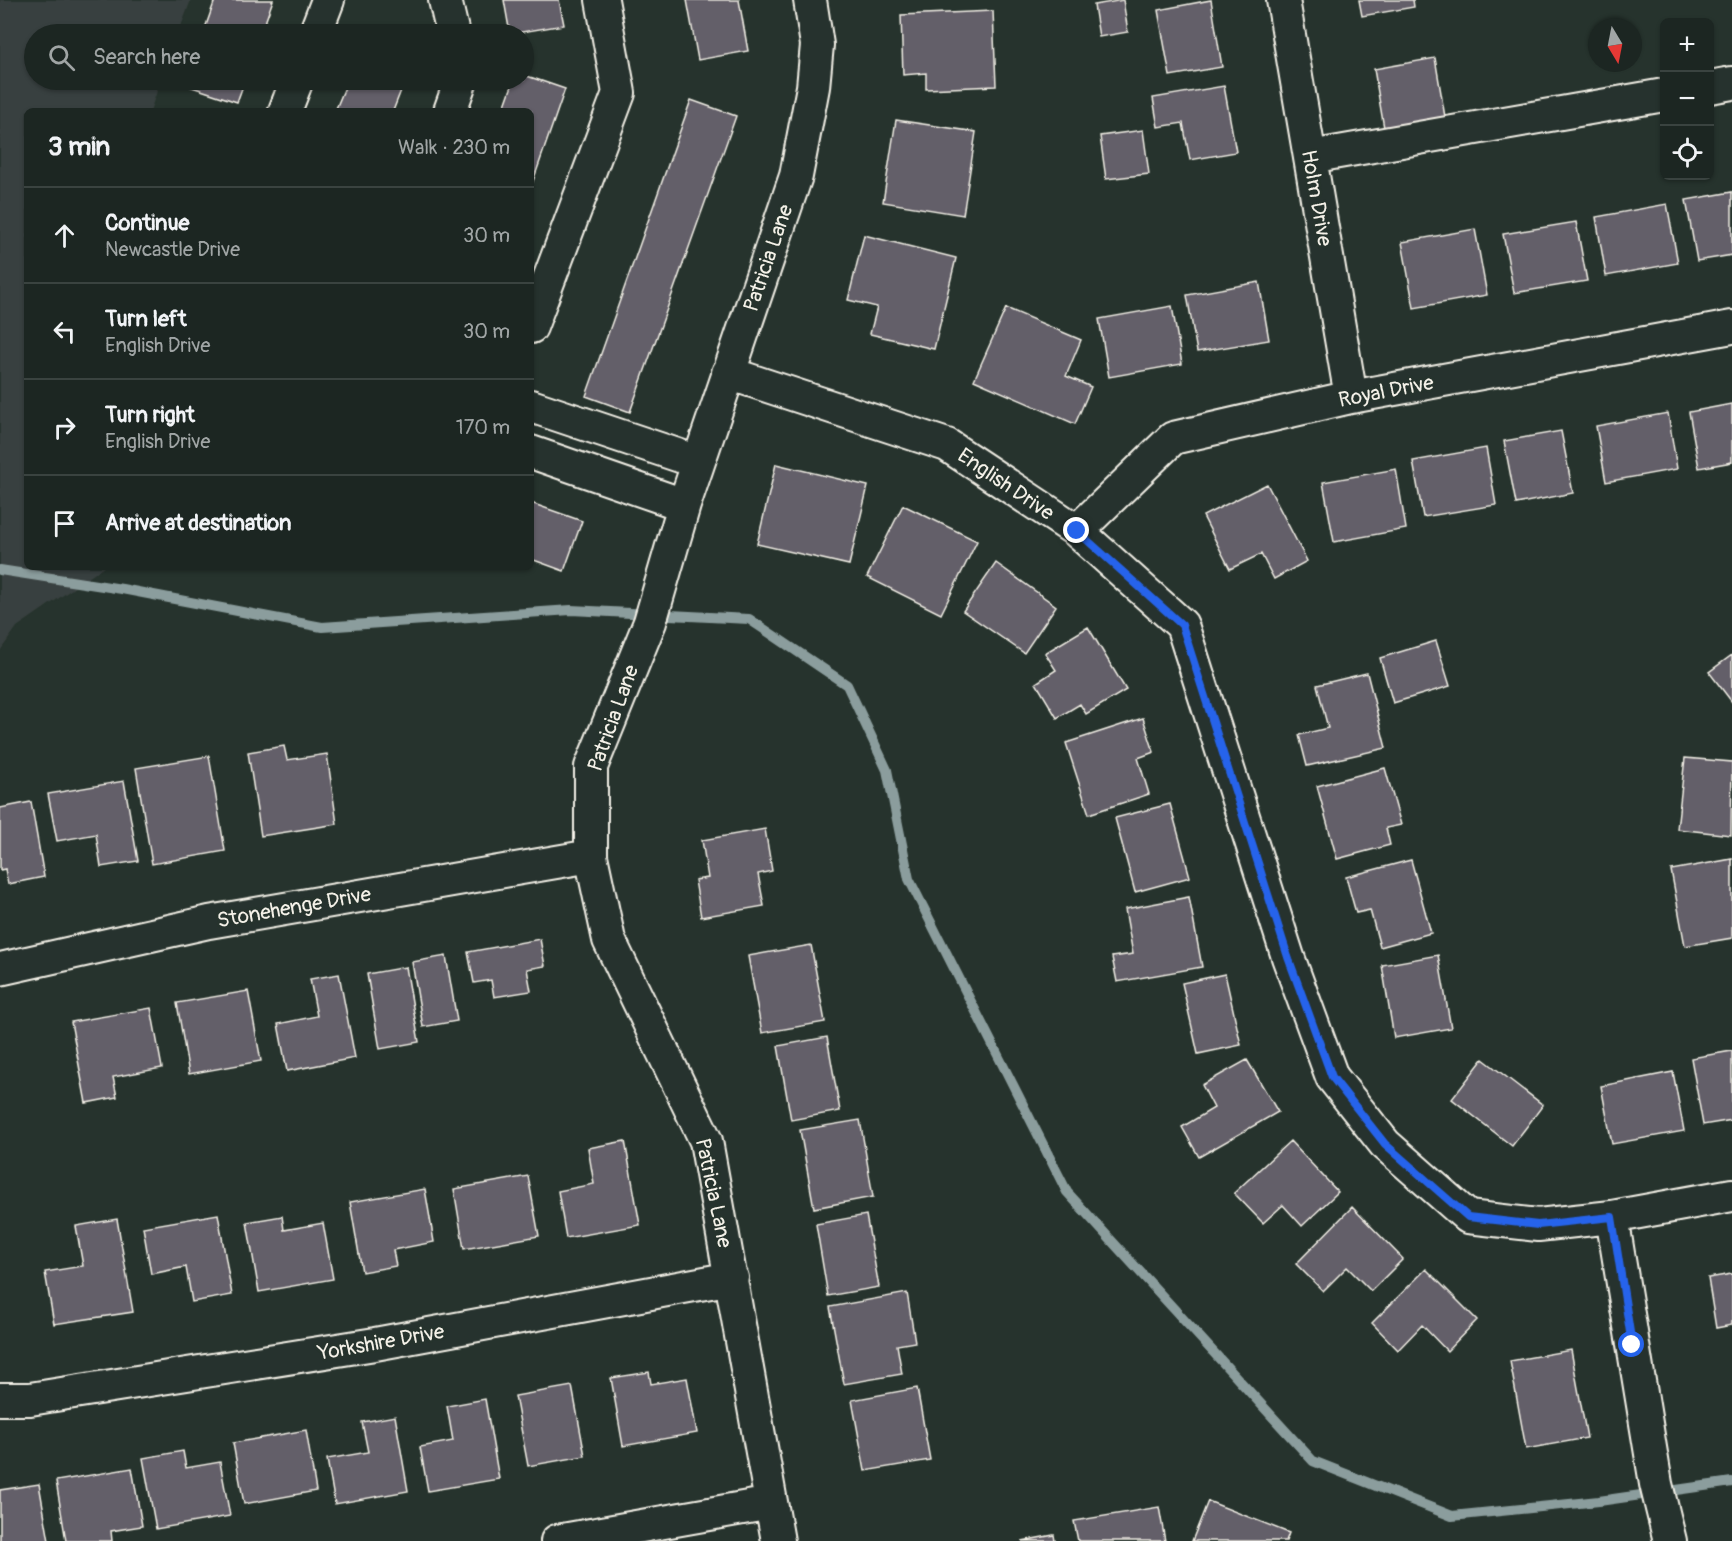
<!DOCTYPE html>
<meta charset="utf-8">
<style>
body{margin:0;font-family:Pangolin,sans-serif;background:#29322f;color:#f1f3f6}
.controls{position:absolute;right:18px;top:18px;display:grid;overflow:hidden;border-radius:9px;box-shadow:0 2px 4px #0004}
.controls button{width:54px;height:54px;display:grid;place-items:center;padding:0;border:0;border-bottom:2px solid #3a4340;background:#1c2622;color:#f1f3f6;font:30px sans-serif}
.compass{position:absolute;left:1588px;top:18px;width:54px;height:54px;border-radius:50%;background:#1c2622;box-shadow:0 2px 4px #0004;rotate:170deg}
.stop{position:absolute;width:18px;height:18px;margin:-14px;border:4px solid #2563eb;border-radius:50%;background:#fff}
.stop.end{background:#2563eb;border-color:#fff;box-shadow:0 2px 6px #0008}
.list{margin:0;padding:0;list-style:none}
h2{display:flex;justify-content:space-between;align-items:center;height:78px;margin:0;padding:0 24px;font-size:26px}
h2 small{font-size:20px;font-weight:400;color:#a0a5a5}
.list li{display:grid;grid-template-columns:39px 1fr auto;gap:18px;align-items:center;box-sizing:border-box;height:96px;padding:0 24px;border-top:2px solid #3a4340}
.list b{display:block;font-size:22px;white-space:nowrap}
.list p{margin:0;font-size:20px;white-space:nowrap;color:#a0a5a5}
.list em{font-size:20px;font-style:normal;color:#a0a5a5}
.icon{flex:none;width:33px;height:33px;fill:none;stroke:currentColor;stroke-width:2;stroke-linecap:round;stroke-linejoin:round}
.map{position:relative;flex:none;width:1732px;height:1541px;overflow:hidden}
.search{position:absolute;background:#1c2622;box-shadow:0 2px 4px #0004;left:24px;top:24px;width:510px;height:66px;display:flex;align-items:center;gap:15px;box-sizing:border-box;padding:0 21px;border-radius:33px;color:#a0a5a5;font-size:22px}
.panel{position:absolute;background:#1c2622;box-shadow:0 2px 4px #0004;left:24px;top:108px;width:510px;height:462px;border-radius:9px}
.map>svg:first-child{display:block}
</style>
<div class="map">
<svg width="1732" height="1541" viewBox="0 0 1732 1541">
<rect width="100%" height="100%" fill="#26332d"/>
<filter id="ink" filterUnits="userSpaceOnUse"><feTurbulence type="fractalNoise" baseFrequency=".0167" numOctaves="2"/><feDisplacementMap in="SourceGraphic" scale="12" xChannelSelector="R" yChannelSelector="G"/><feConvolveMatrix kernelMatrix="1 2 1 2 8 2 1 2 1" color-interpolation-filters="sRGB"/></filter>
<g filter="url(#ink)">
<!-- built -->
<path fill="#39403f" d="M0,0H191L178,34H34V80H161L150,111H27V567H104L17,627L0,651Z"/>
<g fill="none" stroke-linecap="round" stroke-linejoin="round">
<!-- stream -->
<path stroke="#8b9d9d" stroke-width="10" d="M0,570L122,589L322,627L571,610L749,619L847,685L887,770L909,879L1067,1192L1313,1461L1452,1516L1599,1501L1732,1482"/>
</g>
<!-- building -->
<path fill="#645f69" stroke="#f4f1e8" stroke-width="1.5" d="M215,0H273L261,34H203Z
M504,0H559L564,25L510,34Z
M687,0H739L748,51L698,60Z
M1123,0L1128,32L1099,37L1094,5Z
M1211,0L1222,67L1170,76L1158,10Z
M1359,0H1413L1414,7L1362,16Z
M993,11L996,86L926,89V73L903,75L901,15Z
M1435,58L1445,117L1384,128L1374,69Z
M524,75L565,89L531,187V111H503L514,80H524Z
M188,80H245L237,102L186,85Z
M348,80H405L393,111H335Z
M1224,86L1236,152L1190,160L1183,123L1158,127L1153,98Z
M691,100L736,116L630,412L586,396Z
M896,120L976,132L963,215L883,202Z
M1143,130L1149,174L1106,179L1100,136Z
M1732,192V255L1697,261L1686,200Z
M1667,204L1678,263L1606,276L1596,217Z
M1576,222L1587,281L1514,293L1503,234Z
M1475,229L1487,295L1414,308L1402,242Z
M864,235L956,258L934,349L870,334L877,307L848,300Z
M1259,282L1269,340L1197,352L1187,295Z
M1172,306L1182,364L1109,377L1099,319Z
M1006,308L1081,340L1066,376L1091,387L1075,424L974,380Z
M1732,404V462L1699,468L1689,412Z
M1668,413L1677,469L1606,482L1596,426Z
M1561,431L1573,493L1516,504L1504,441Z
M1486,448L1496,505L1423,517L1413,461Z
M776,464L868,486L849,565L757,544Z
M1396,469L1406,529L1334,542L1323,482Z
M1267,484L1307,561L1274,579L1261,554L1230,569L1203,516Z
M531,503L582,521L564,571L531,559Z
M903,505L977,541L941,614L867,577Z
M996,563L1056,606L1024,653L963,611Z
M1088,627L1126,690L1086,714L1080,704L1057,718L1036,683L1056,670L1045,653Z
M1436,641L1450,686L1393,703L1380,658Z
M1732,655V702L1709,672Z
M1367,673L1386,748L1307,766L1299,735L1328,728L1317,685Z
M1143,718L1154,752L1138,758L1149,794L1089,814L1066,743Z
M284,746L287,760L327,754L337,824L261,836L248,752Z
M209,756L225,851L152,864L136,768Z
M1685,758L1732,762L1731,835L1677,829Z
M1385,768L1401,825L1386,828L1390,845L1337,859L1317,786Z
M124,781L138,861L101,867L96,834L57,841L48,794Z
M31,802L44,877L8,884L5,869L0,870V808Z
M1170,804L1190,877L1135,892L1115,818Z
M765,829L772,871L758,874L764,906L701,917L695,880L708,878L702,840Z
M1732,859V938L1685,946L1671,870Z
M1411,860L1431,933L1380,947L1370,910L1356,913L1346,877Z
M1189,897L1202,967L1117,982L1112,957L1133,954L1125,909Z
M540,939L545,966L527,969L531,991L494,997L491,980L474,983L468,952Z
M811,945L825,1022L762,1033L748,956Z
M1438,955L1451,1028L1394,1038L1382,965Z
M446,956L457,1021L423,1027L412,962Z
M406,967L419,1042L380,1049L367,974Z
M339,974L355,1058L287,1071L278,1024L317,1016L310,979Z
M1225,974L1241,1045L1198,1054L1182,983Z
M248,991L261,1061L189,1074L177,1003Z
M151,1008L162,1068L113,1077L117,1097L86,1103L71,1022Z
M827,1037L840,1111L791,1120L778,1046Z
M1732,1051V1120L1703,1125L1691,1058Z
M1483,1059L1543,1105L1512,1146L1452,1099Z
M1247,1060L1278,1112L1199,1157L1182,1127L1214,1108L1202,1085Z
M1673,1072L1684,1131L1612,1144L1601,1086Z
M860,1120L873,1197L814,1208L800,1130Z
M625,1141L640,1225L566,1238L558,1191L594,1184L588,1148Z
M1290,1141L1338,1192L1302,1226L1283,1205L1263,1223L1234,1193Z
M528,1176L539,1236L464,1249L454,1189Z
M425,1189L434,1242L393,1250L396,1266L362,1272L350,1202Z
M1352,1207L1403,1259L1371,1291L1347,1267L1323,1291L1296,1264Z
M218,1214L232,1295L192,1302L186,1267L151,1274L143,1227Z
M866,1215L879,1287L828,1296L816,1224Z
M282,1216L284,1230L323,1223L333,1279L259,1292L247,1222Z
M117,1219L133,1312L54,1324L45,1272L83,1266L76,1226Z
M1426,1269L1477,1320L1447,1351L1422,1325L1398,1350L1372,1323Z
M1732,1274V1325L1716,1328L1708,1278Z
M907,1293L915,1342L897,1345L902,1374L844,1384L830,1307Z
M1571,1350L1587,1438L1526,1449L1510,1361Z
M649,1372L651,1384L687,1378L697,1433L623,1446L611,1378Z
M572,1386L585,1456L528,1466L515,1396Z
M917,1388L930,1460L865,1471L852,1400Z
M485,1399L499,1479L428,1491L420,1447L453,1441L447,1406Z
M395,1416L408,1491L335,1504L327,1459L368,1452L362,1422Z
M306,1430L316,1491L244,1504L233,1443Z
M183,1451L186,1468L220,1462L230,1516L156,1529L143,1458Z
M132,1468L142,1526L111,1531L112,1541H66L56,1481Z
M39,1484L49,1541H0V1490Z
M1208,1501L1289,1533L1286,1541H1192Z
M1159,1507L1165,1541H1078L1074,1521Z
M1054,1535L1055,1541H1022Z"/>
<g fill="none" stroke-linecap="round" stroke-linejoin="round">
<!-- minor casing -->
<g stroke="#f4f1e8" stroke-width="36">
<path id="minor" d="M445,0L453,34
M1283,0L1351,397
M315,34L328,0
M1710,87L1732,83
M285,111L297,80
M450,111L461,80
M1310,157L1664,95
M531,327L619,93L602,0
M728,373L947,445L1077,531L1182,625L1288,957L1332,1077L1385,1144L1468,1217L1538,1225L1612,1217L1732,1195
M531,406L698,462
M531,452L684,505
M1077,531L1173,438L1351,397L1732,327
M0,969L209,922L591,856
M1612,1217L1656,1484L1670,1541
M0,1399H30L375,1344L732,1278
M557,1541L771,1503
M778,1541L706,1141L609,940L591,856V767L650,622L684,505L796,176L813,87L817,45L810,0"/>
</g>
<!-- minor -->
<use href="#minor" stroke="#26332d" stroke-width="32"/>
</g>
</g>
<g fill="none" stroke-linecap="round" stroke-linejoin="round" filter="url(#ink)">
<!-- route -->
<path stroke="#2563eb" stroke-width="8" d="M1077,531L1182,625L1288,957L1332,1077L1385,1144L1468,1217L1538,1225L1612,1217L1632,1345"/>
</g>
<g text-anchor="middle" stroke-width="5" stroke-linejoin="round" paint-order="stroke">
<!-- street labels -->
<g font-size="21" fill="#f4f1e8" stroke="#26332d">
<text transform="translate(1317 198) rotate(80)" y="7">Holm Drive</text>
<text transform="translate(768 258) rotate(-71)" y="7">Patricia Lane</text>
<text transform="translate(1386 391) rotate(-11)" y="7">Royal Drive</text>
<text transform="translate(1006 484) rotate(34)" y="7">English Drive</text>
<text transform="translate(613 718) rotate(-70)" y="7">Patricia Lane</text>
<text transform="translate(294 907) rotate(-10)" y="7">Stonehenge Drive</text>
<text transform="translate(714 1193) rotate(78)" y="7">Patricia Lane</text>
<text transform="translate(381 1342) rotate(-10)" y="7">Yorkshire Drive</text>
</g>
</g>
</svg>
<div class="controls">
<button>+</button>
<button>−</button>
<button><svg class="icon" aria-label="locate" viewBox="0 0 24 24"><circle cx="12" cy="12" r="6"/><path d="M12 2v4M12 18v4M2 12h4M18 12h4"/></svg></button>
</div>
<svg class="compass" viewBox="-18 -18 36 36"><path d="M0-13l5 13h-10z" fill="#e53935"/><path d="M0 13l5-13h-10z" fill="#a0a5a5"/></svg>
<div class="stop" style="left:1632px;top:1345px"></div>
<div class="stop end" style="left:1077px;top:531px"></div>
<div class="search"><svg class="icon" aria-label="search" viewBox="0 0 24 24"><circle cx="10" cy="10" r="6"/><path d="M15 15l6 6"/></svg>Search here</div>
<section class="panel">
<h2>3 min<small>Walk · 230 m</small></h2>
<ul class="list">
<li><svg class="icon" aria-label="ahead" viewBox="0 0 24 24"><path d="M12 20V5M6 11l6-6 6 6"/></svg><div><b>Continue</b><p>Newcastle Drive</p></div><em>30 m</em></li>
<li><svg class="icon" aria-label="left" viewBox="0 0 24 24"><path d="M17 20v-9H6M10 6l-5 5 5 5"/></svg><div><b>Turn left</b><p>English Drive</p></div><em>30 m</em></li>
<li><svg class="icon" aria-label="right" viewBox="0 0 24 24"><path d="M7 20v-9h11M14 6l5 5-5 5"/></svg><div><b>Turn right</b><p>English Drive</p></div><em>170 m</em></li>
<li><svg class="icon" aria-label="arrive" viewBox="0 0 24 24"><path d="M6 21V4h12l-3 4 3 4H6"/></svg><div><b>Arrive at destination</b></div></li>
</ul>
</section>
</div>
